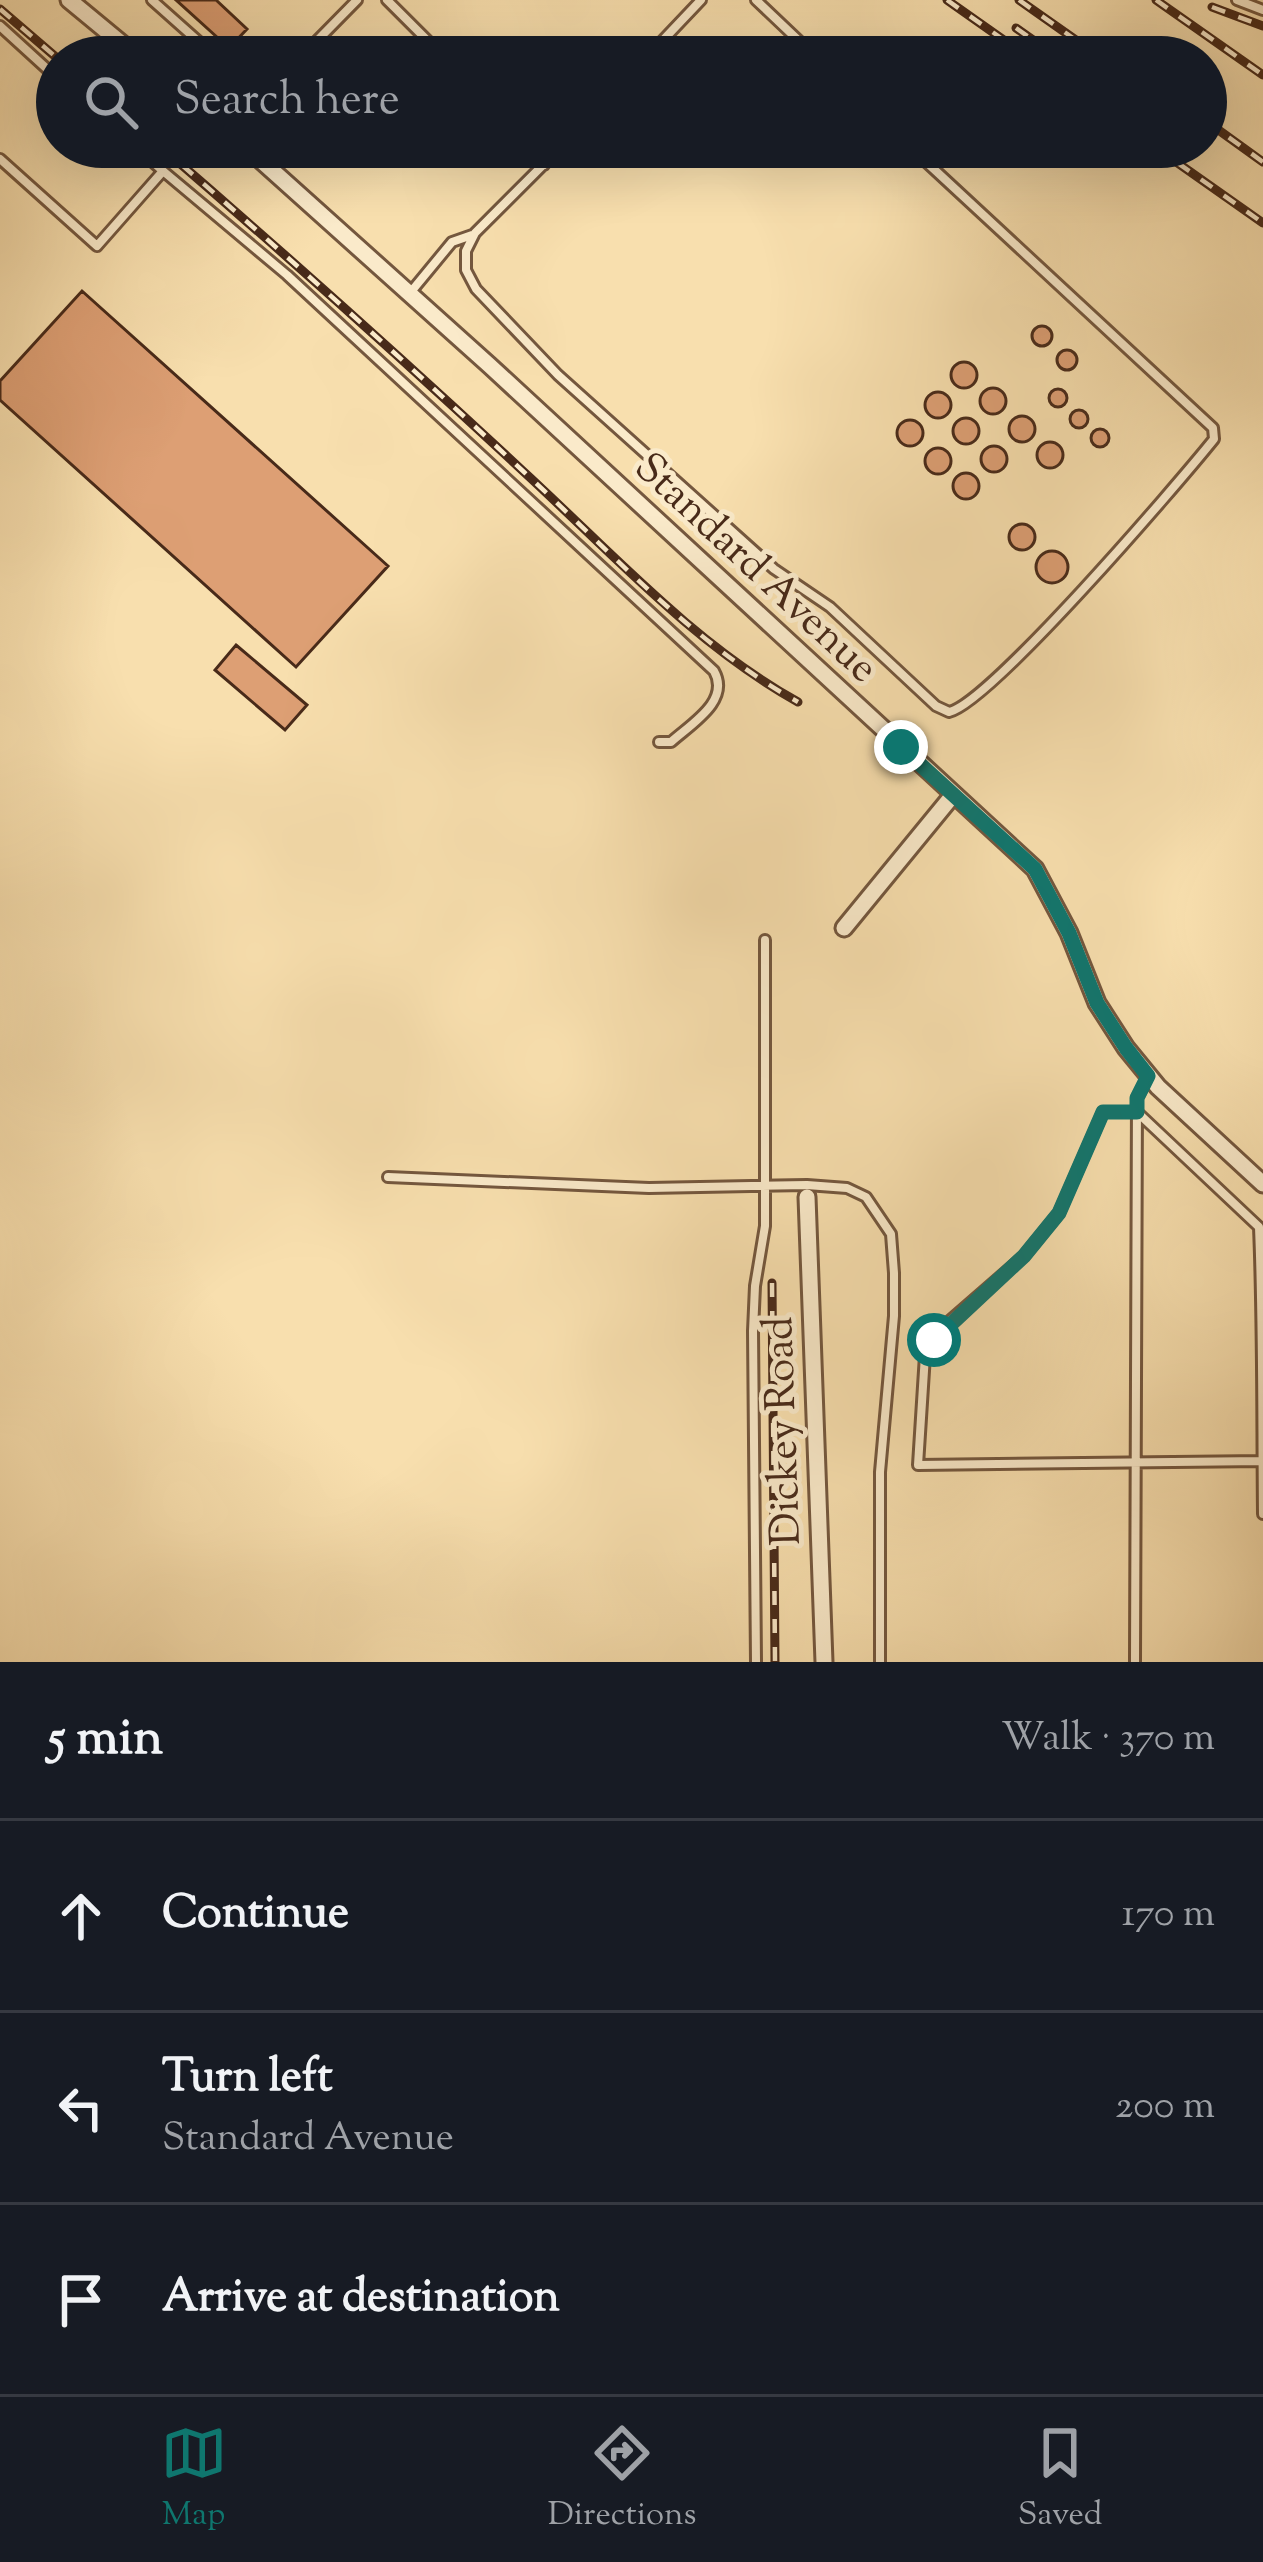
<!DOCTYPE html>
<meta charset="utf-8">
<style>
body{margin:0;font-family:"Sorts Mill Goudy",serif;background:#20242c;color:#f1f3f6}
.stop{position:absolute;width:36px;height:36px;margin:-27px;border:9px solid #0f766e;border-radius:50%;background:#fff}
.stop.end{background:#0f766e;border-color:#fff;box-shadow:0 3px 12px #0008}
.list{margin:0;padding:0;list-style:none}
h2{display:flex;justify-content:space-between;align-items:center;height:156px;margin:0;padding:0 48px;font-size:51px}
h2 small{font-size:39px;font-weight:400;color:#9ea1a6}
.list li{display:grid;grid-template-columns:78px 1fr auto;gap:36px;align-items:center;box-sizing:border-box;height:192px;padding:0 48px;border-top:3px solid #363941}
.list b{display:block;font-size:45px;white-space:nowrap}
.list p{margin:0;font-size:39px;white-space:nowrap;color:#9ea1a6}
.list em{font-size:39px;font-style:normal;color:#9ea1a6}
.icon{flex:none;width:66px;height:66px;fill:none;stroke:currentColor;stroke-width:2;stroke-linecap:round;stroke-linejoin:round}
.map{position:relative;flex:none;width:1263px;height:1662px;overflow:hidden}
.search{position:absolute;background:#171b24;box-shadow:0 12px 48px #0002;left:36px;right:36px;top:36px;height:132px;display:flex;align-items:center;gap:30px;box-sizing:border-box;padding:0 42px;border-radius:66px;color:#9ea1a6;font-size:45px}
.sheet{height:732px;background:#171b24}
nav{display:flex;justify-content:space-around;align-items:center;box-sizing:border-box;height:168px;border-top:3px solid #363941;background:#171b24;font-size:33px;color:#9ea1a6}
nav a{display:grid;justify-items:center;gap:6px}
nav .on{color:#0f766e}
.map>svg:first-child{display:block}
</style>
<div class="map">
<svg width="1263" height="1662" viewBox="0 0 1263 1662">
<rect width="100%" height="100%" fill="#f8dfae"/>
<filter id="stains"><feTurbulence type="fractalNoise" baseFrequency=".00167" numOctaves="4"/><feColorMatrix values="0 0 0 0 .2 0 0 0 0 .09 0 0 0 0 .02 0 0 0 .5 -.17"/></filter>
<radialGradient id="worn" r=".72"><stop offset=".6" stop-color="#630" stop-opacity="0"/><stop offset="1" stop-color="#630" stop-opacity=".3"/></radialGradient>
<!-- building -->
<path fill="#dd9f74" stroke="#482a19" stroke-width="3" d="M176,0H216L247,29L229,48Z
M82,291L388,566L296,667L0,400V381Z
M1032 336a10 10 0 1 1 20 0a10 10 0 1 1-20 0Z
M1057 360a10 10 0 1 1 20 0a10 10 0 1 1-20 0Z
M951 375a13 13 0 1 1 26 0a13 13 0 1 1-26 0Z
M980 401a13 13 0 1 1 26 0a13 13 0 1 1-26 0Z
M1049 398a9 9 0 1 1 18 0a9 9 0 1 1-18 0Z
M925 405a13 13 0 1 1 26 0a13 13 0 1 1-26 0Z
M1070 419a9 9 0 1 1 18 0a9 9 0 1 1-18 0Z
M1009 429a13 13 0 1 1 26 0a13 13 0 1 1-26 0Z
M953 431a13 13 0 1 1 26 0a13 13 0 1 1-26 0Z
M897 433a13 13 0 1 1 26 0a13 13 0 1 1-26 0Z
M1091 438a9 9 0 1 1 18 0a9 9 0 1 1-18 0Z
M1037 455a13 13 0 1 1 26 0a13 13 0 1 1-26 0Z
M981 459a13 13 0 1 1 26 0a13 13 0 1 1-26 0Z
M925 461a13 13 0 1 1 26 0a13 13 0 1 1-26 0Z
M953 486a13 13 0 1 1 26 0a13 13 0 1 1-26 0Z
M1009 537a13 13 0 1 1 26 0a13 13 0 1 1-26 0Z
M1036 567a16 16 0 1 1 32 0a16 16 0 1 1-32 0Z
M236,645L307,705L285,730L215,670Z"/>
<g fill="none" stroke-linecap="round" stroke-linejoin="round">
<!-- service casing -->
<g stroke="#74573e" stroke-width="14">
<path id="service" d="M152,0L216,57
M387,0L444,57
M756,0L816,57
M1237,0L1263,10
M0,26L57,78
M301,57L357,0
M647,57L701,0
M528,147L544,165
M561,147L475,233L466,251V270L476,289L558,375L774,569L830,607L936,706L949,712C990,703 1177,485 1214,439L1213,428L910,147
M0,159L97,246L163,171L136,147
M163,171L287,275L714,671C731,701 691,724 671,742H659
M410,293L452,242L472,235
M388,1177L649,1188L807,1185L847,1188L866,1197L891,1234L894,1273V1316L880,1472V1662
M1263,1461L918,1465L925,1355L947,1323L1024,1256L1059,1213L1103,1112H1137L1259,1227C1263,1323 1262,1418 1263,1514
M756,1662L753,1331L755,1286L765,1226V940
M1135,1662L1137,1098L1148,1077"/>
</g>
<!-- minor casing -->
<g stroke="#74573e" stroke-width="21">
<path id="minor" d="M69,0L138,57
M246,147L489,365L1035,869L1069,933L1097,1003L1126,1048L1158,1087L1263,1184
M844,928L953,795
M807,1197L824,1662"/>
</g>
<!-- service -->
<use href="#service" stroke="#faeaca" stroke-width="8"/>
<!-- minor -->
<use href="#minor" stroke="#faeaca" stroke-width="15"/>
<!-- rail casing -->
<g stroke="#482a19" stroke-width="9">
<path id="rail" d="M947,0L1028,57
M1019,0L1100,57
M1156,0L1263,75
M1212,7L1263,26
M0,9L57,58
M1016,28L1057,57
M1206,121L1263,162
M161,147C284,253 405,361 524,472C611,552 694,644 798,702
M1155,147L1263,223
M772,1283L775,1662"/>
</g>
<!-- rail -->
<use href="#rail" stroke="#faeaca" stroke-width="4.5" stroke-dasharray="14" stroke-linecap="butt"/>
</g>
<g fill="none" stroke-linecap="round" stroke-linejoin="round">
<!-- route -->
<path stroke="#0f766e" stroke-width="15" d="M901,747L1035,869L1069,933L1097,1003L1126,1048L1148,1076L1137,1098V1112H1103L1059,1213L1024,1256L934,1340"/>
</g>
<g text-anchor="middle" stroke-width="10" stroke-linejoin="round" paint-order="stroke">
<!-- street labels -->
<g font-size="42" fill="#482a19" stroke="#faeaca">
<text transform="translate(758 566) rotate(43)" y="15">Standard Avenue</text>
<text transform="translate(780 1431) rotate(-92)" y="15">Dickey Road</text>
</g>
</g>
<rect width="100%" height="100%" filter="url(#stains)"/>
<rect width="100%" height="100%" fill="url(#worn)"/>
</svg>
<div class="stop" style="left:934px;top:1340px"></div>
<div class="stop end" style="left:901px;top:747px"></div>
<div class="search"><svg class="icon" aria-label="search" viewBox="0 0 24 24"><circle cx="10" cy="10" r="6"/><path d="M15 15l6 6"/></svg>Search here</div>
</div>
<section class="sheet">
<h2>5 min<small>Walk · 370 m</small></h2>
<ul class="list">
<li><svg class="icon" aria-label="ahead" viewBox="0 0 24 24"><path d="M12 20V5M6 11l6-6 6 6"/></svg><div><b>Continue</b></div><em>170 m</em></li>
<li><svg class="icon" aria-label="left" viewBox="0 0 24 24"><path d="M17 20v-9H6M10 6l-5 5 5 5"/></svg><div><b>Turn left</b><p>Standard Avenue</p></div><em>200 m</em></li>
<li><svg class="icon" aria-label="arrive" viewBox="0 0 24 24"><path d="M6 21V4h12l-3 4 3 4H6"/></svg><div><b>Arrive at destination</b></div></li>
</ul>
</section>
<nav>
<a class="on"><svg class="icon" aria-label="map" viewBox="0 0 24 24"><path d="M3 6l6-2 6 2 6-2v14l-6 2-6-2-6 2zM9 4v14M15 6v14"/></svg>Map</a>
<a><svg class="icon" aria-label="directions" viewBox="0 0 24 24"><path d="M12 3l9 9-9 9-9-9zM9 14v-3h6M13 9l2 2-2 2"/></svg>Directions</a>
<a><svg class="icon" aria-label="saved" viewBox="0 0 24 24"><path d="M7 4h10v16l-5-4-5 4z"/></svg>Saved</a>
</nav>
